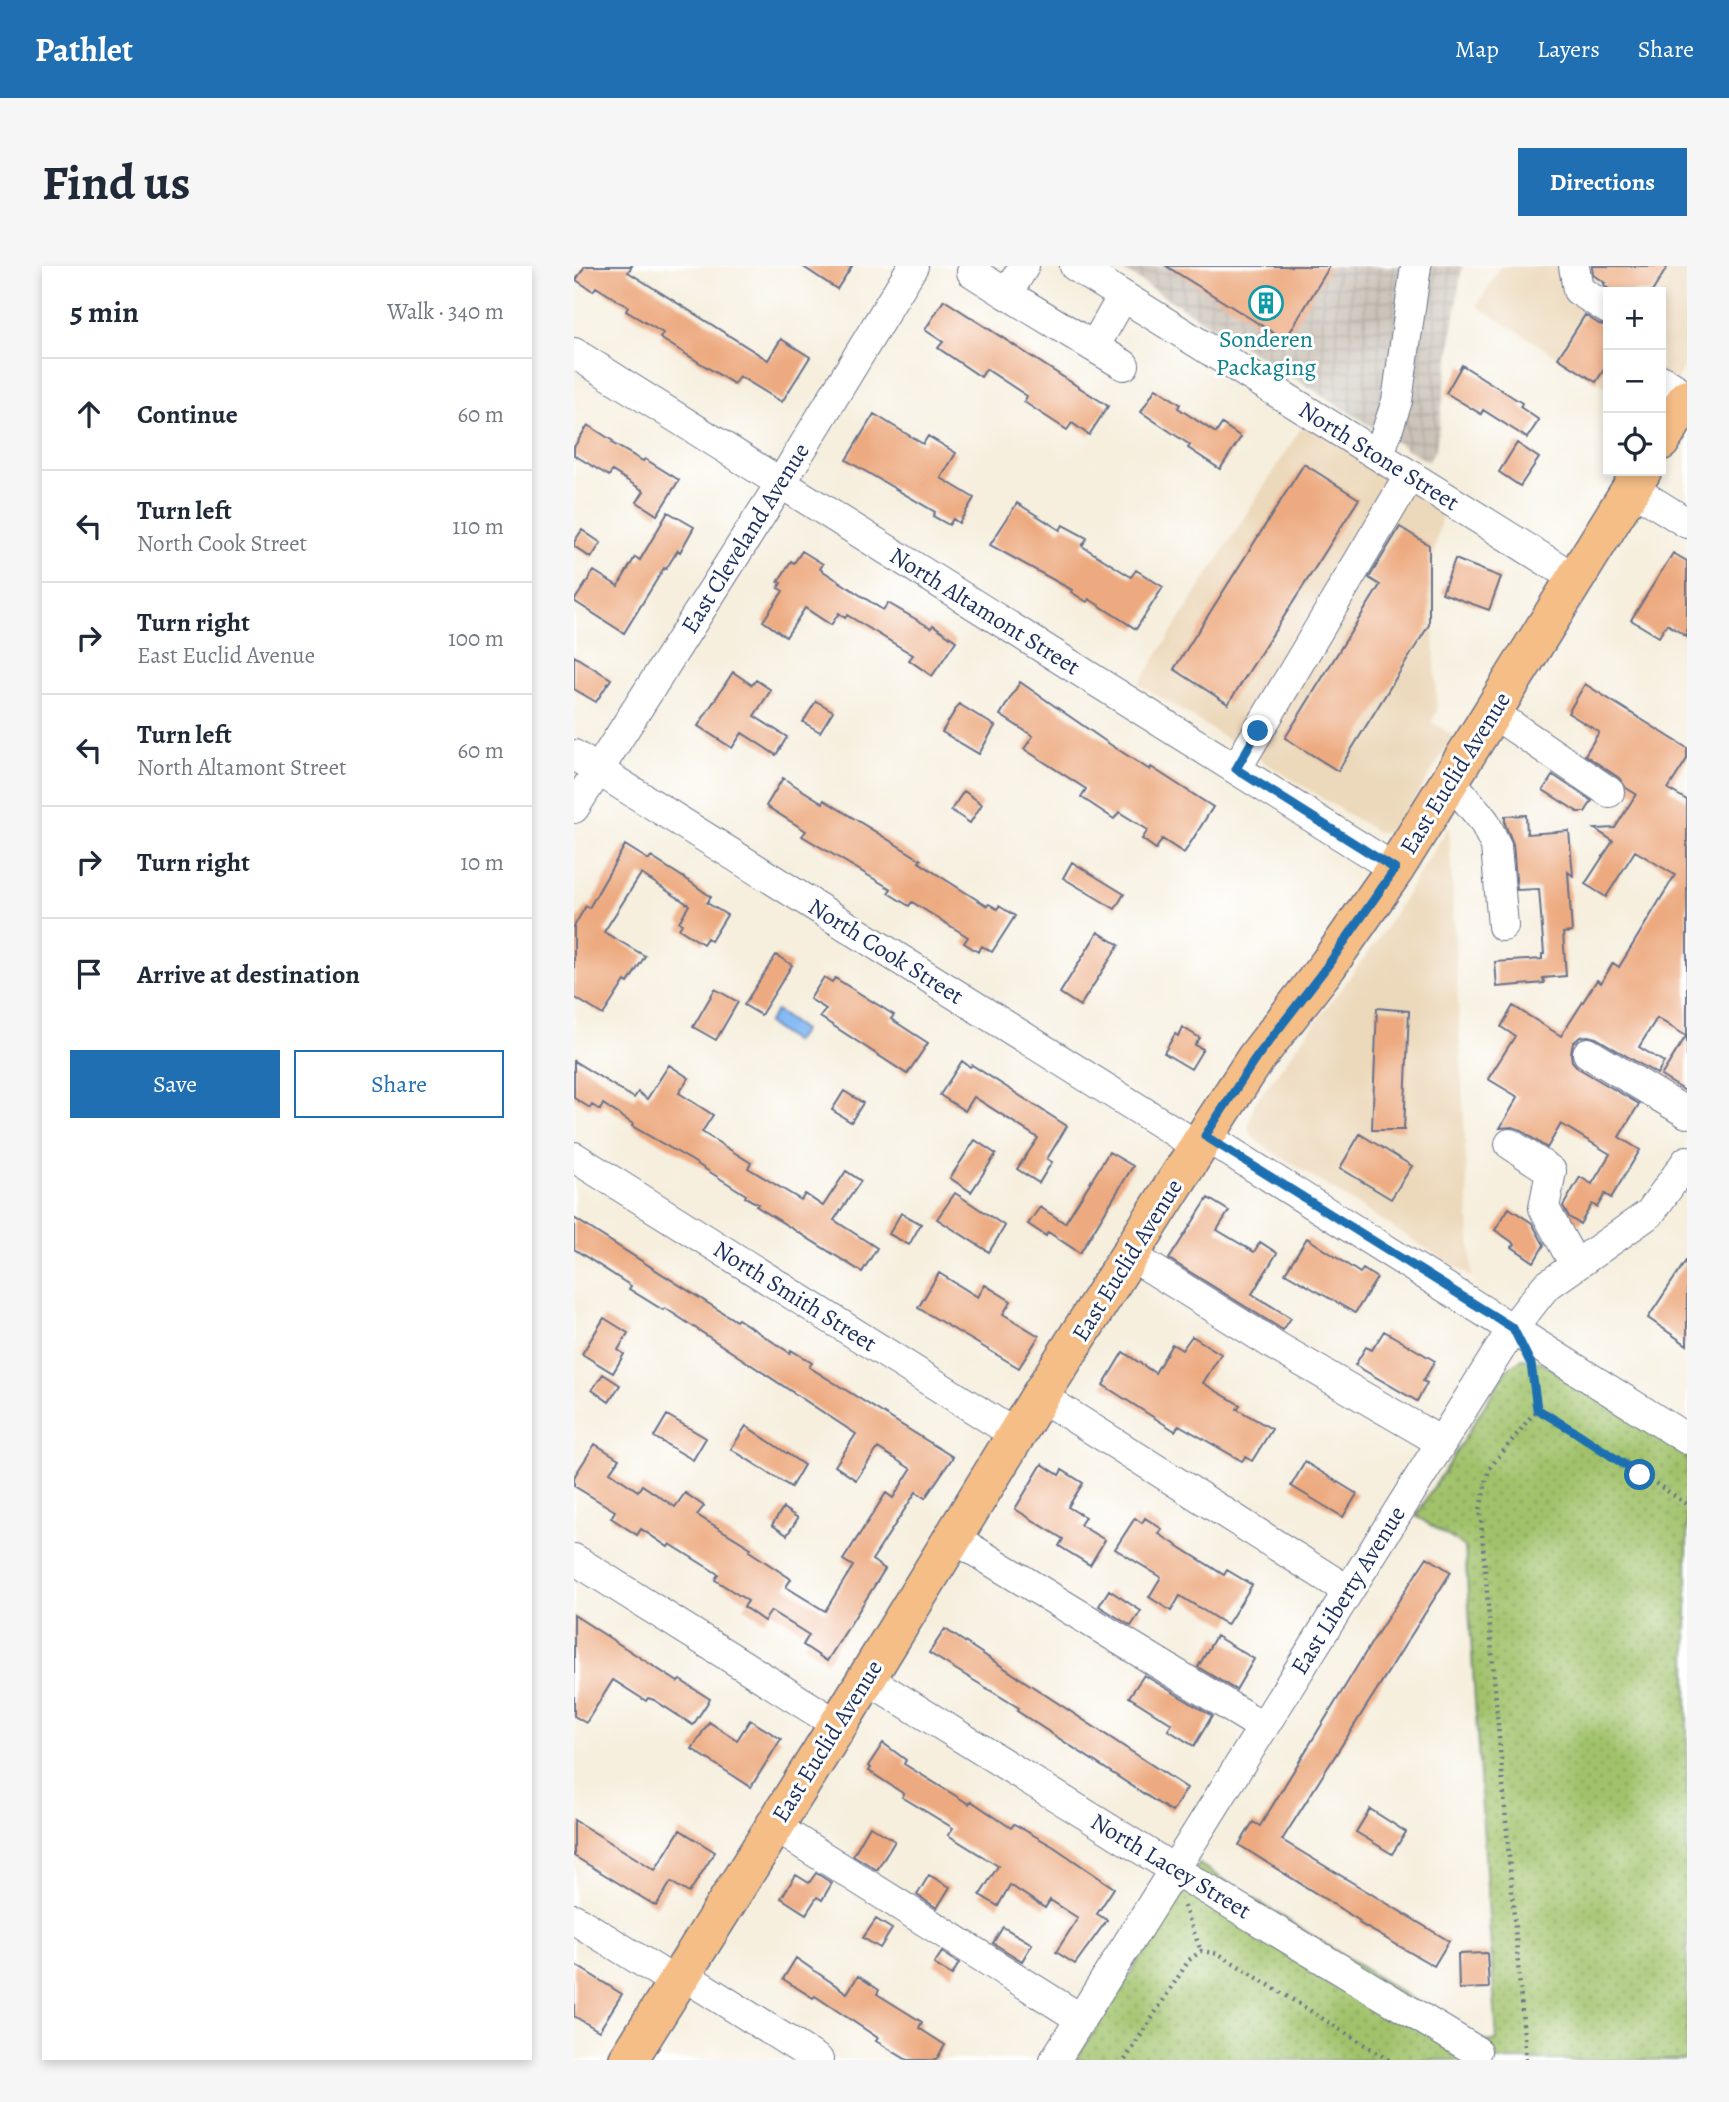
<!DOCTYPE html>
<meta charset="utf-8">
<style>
body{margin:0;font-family:Alegreya,serif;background:#f6f6f7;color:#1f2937}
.controls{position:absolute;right:21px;top:21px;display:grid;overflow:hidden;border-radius:0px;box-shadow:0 4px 10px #0003}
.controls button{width:63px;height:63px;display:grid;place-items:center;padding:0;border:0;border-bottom:2px solid #e0e1e3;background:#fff;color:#1f2937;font:35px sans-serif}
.stop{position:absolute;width:21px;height:21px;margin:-16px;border:5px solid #1f6fb2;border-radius:50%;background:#fff}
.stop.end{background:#1f6fb2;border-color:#fff;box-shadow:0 2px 7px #0008}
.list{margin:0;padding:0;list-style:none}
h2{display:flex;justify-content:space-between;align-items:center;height:91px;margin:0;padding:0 28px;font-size:30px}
h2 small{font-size:23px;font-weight:400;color:#747a83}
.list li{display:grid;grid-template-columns:46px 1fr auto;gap:21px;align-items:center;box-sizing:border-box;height:112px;padding:0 28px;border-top:2px solid #e0e1e3}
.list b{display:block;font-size:26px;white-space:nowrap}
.list p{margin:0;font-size:23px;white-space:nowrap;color:#747a83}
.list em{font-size:23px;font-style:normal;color:#747a83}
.actions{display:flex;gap:14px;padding:21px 28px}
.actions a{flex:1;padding:16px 0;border:2px solid #1f6fb2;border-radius:0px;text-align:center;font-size:24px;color:#1f6fb2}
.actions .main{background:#1f6fb2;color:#fff}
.icon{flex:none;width:38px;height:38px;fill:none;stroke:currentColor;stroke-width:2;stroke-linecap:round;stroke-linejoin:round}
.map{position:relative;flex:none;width:1113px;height:1794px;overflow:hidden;border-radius:0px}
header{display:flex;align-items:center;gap:42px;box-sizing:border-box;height:98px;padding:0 35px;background:#1f6fb2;color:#fff}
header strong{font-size:33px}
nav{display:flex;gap:38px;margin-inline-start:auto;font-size:24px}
.intro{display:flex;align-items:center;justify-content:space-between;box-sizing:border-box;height:168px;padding:0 42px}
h1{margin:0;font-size:49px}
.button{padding:18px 32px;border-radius:0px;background:#1f6fb2;color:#fff;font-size:24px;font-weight:700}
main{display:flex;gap:42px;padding:0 42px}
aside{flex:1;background:#fff;border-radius:0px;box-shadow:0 4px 10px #0003}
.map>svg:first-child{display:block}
</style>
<header>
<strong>Pathlet</strong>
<nav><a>Map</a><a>Layers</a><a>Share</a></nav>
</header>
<div class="intro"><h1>Find us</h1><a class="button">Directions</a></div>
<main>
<aside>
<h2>5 min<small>Walk · 340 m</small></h2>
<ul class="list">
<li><svg class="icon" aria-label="ahead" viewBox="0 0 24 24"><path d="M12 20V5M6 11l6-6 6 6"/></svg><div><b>Continue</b></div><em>60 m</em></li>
<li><svg class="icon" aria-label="left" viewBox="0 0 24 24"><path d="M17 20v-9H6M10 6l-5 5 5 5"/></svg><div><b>Turn left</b><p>North Cook Street</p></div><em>110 m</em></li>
<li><svg class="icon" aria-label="right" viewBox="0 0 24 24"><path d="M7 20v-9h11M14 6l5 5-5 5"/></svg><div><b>Turn right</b><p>East Euclid Avenue</p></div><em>100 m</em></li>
<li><svg class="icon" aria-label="left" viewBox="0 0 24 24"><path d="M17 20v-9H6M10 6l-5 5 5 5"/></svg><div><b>Turn left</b><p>North Altamont Street</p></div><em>60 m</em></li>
<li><svg class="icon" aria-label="right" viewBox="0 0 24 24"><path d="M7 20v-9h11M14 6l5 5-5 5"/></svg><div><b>Turn right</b></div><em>10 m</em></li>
<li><svg class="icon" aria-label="arrive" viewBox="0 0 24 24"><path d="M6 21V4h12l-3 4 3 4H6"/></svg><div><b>Arrive at destination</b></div></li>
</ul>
<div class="actions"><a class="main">Save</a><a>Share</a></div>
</aside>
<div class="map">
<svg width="1113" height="1794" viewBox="0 0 1113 1794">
<defs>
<pattern id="industrial-grid" width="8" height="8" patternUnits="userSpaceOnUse" patternTransform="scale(1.75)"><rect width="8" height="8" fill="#cbc3b8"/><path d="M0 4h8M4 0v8" fill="none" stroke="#aea8a1"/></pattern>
<pattern id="park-dots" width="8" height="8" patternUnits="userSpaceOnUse" patternTransform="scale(1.75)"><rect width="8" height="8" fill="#a1c26b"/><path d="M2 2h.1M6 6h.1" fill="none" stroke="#829e5b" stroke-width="1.8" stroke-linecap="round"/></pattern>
</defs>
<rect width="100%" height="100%" fill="#fff"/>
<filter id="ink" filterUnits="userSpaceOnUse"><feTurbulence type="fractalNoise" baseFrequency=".0143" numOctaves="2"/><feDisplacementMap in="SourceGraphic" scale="14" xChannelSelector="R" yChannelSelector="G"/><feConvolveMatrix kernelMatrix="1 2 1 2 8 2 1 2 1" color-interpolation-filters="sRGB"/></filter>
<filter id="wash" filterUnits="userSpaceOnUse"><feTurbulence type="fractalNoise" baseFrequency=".00686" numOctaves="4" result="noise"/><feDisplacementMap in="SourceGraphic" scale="28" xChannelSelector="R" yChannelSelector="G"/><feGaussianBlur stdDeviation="1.57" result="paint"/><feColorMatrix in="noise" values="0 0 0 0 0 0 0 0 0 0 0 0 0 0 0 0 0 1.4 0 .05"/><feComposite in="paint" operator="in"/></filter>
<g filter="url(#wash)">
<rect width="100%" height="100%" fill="#f6efde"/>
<!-- built -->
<path fill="#ecd8ba" d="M927,0H1113V96L1087,138V26H1034V123L903,40Z
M732,154L870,240L857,303L863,446L857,456L880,470L825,558L819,564L809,567L801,565L565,418Z
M875,560L898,1011L691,881L680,873L674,863L680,838L807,669Z"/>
<!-- industrial -->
<path fill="url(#industrial-grid)" d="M542,0H888L862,182L854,196Z"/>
<!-- park -->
<path fill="url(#park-dots)" stroke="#5e7864" stroke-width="2" d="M948,1093L967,1096L1113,1188V1794H502L625,1598L905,1776L923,1775L891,1281L842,1250L934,1102Z"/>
<!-- water -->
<path fill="#84b9f3" stroke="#5074a8" stroke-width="2" d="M202,745L229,764L220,776L193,757Z"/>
<g id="blocks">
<!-- building -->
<path fill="#edaa80" d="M11,0H58L54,6L194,94L207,73L236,91L208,136L165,110L160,118L86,72L89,67L52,45L54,41L22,21L19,25L2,14Z
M228,0H278L263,23Z
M592,0H756L711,74Z
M1018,0H1094L1078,26H1040L1029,19L1031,17L1019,9Z
M370,34L534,140L515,169L498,157L493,164L450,136L453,130L412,103L407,111L364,82L369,76L351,64Z
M1011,49L1025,58L1034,60V97L1022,116L984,92Z
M888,99L948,137L946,141L965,154L953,172L909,144L907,148L872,127Z
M582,122L606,138L604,142L642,167L648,158L667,171L646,203L614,182L616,179L567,146Z
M300,148L349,178L354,170L382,187L367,212L400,232L385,257L379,253L375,259L359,250L361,246L272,194Z
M14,159L39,175L38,177L69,195L71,193L105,214L83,249L63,236L70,225L38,205L35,210L0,189V181Z
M943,177L965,192L946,220L925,206Z
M730,198L785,233L654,438L600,403Z
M443,237L486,264L489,259L513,272L508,280L557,311L562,304L589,321L562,363L515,333L513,336L497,326L498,324L416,279Z
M94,246L120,261L106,286L104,284L92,303L90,302L50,367L0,335L20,305L44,320L61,291L66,294Z
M826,261L855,279V359L764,505L711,472L806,319L795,312Z
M8,264L27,277L17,292L0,280V276Z
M228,285L249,298L246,303L309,344L314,337L357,362L359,359L382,375L358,410L335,394L339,389L273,349L271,352L265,347L257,359L231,342L212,371L189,355L209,325L204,322L207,317L204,316L217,295L220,297Z
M1099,287L1113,295V371L1093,358L1085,371L1057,354Z
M881,293L927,311L915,344L868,327Z
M0,390L37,413L22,436L0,423Z
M159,406L178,419L182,414L197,424L180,450L213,471L202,489L168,467L158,482L124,460Z
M446,416L537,479L576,504L577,501L639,541L610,587L588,573L582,583L568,573L574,564L545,546L540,553L507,531L512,523L450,483L459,470L426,449Z
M1011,418L1113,482V493L1094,523L1113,534V826L1087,810L1112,770L1083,752L1065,781L1090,796L1083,808L1022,772L1014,770L1006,771L999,777L997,787L998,795L1004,802L1065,838L1045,871L1066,884L1037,932L1031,928L1023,941L1018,938L1006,958L995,951L989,940L1006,911L1018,918L1036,888L987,858L973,882L945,863L938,861L926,862L944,831L914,813L941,770L927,761L939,740L987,770L1023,714L1027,717L1039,697L1045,701L1101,609L1061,585L1032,631L1011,618L1039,575L1021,563L1041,562L1062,528L1052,522L1045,512L1011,489L1025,466L994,447Z
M242,435L259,445L246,466L229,456Z
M385,438L421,460L405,488L368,466Z
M979,509L1018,535L1011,546H1004L969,524Z
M209,512L249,537L250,534L347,594L345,596L361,607L413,640L415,638L423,643L425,640L441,650L418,686L408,680L404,686L390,677L394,671L338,636L335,640L314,627L317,623L228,570L232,565L192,540Z
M390,525L408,538L396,557L377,544Z
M952,549L953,568L995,565L999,610L994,606L998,666L989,667L992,710L969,712L970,717L923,721L921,696L968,693V688H970L965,623L943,624L939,578L931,558V550Z
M51,579L75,594L77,591L115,615L137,631L133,637L153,649L137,675L133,672L129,678L105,663L108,658L105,656L115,639L67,608L30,666L71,690L54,717L51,715L29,749L0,731V660L12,640L15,642Z
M498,596L550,628L541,643L489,612Z
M524,666L545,679L506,740L486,727Z
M202,689L218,699L187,749L170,739Z
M250,711L258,716L261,712L320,749L317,753L354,777L333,808L246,751L252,743L236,733Z
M141,723L164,736L142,774L119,761Z
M803,742L835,745L830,864H798Z
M608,761L626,772L621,779L629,783L617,803L590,787L601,768L604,770Z
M0,795L60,832L64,826L73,833L95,799L115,812L105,827L139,849L128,866L177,897L174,902L227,934L231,928L249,940L272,905L287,915L260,954L303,982L288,1006L182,940L184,938L171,931L172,929L117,894L58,860L59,858L29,838L26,844L18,839L16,842L0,832Z
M388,795L396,801L398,799L493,860L473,893L478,896L465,917L443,903L464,872L400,831L391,845L366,829Z
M270,825L289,837L277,856L258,844Z
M786,868L838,900L817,933L766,902Z
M401,874L422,888L397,926L376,912Z
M535,886L559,900L506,987L474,966L472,970L454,958L466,941L491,957Z
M381,927L431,960L415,986L363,953Z
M634,932L655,945L643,964L680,986L686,976L703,987L678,1028L717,1052L709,1064L595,993Z
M935,942L958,957L970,979L960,996L938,981L941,978L921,964Z
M327,947L347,958L335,979L315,968Z
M0,952L162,1055L164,1053L216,1087L217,1084L238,1097L235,1101L379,1191L351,1232L342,1226L298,1294L311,1303L253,1395L229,1379L235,1369L197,1345L190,1355L170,1341L174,1335L141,1314L144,1308L96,1278L94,1281L67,1263L63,1269L37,1252L41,1245L0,1220V1211L21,1178L45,1193L36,1206L64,1225L68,1219L101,1241L111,1227L130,1240L123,1249L177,1282L175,1285L217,1313L212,1321L251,1345L279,1300L269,1294L312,1227L319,1232L337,1203L304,1182L282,1214L261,1200L282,1168L91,1042L89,1044L55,1023L57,1020L0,983Z
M733,972L786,1007L789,1003L803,1012L781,1047L711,1007Z
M1113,993V1079L1074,1052Z
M365,1007L404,1031L411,1019L437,1035L429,1048L465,1070L445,1102L344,1042Z
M30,1052L54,1067L44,1084L50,1088L39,1107L8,1088Z
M810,1065L861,1095L849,1115L853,1117L843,1135L781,1099L792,1081L798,1084Z
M618,1070L647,1088L629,1117L666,1139L663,1143L698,1163L678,1195L671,1191L668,1195L605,1159L601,1165L529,1119L549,1086L581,1107L598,1078L608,1084Z
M29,1108L46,1119L35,1136L18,1124Z
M93,1149L132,1172L119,1194L80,1171Z
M172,1160L230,1199L217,1221L157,1183Z
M731,1196L783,1228L769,1251L717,1220Z
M468,1198L485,1209L488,1204L509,1217L494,1241L511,1251L506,1259L531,1274L516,1299L485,1280L489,1273L441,1243Z
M209,1242L224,1252L213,1269L198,1259Z
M561,1252L568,1257L571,1252L588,1263L585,1268L650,1309L653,1304L678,1319L653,1359L606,1330L597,1345L575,1331L587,1311L541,1283Z
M853,1291L877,1306L708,1574L875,1675L860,1700L785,1657L786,1655L665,1579L679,1556L686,1560L801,1371Z
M535,1324L567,1345L557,1360L525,1340Z
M0,1349L104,1416L106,1414L136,1433L119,1459L80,1434L74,1432L72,1435L39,1414L12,1457L0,1450Z
M371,1363L613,1522L598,1546L443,1445L445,1442L355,1387Z
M642,1370L680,1393L662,1424L624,1401Z
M570,1409L638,1450L620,1480L594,1464L598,1458L555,1431Z
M176,1454L207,1473L177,1521L118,1483L135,1456L163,1474Z
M309,1477L332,1494L330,1498L395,1538L397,1535L437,1562L440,1558L480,1581L540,1622L523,1648L533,1654L501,1698L482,1686L504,1652L476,1634L471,1642L436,1619L424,1640L406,1629L424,1600L374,1569L379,1562L328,1531L330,1528L295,1505L297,1502L294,1500Z
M796,1543L832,1566L818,1588L782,1566Z
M0,1554L81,1604L106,1564L141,1586L115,1627L97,1616L82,1640L0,1590Z
M296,1560L321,1575L303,1604L279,1589Z
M242,1607L258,1617L248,1634L243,1631L232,1648L207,1632L222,1609L235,1617Z
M355,1609L376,1621L363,1642L343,1629Z
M302,1653L318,1663L306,1682L289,1672Z
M429,1661L458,1678L448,1695L419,1677Z
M368,1686L385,1697L378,1709L360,1698Z
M913,1687L915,1722L885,1723L884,1688Z
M222,1692L273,1727L284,1710L305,1724L303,1728L348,1756L345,1762L371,1779L362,1794H333L302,1775L304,1772L241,1730L239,1732L209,1713Z
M0,1698L48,1728L25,1765L0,1750Z"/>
</g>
</g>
<g filter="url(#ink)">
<use href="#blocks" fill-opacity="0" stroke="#68728b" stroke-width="2"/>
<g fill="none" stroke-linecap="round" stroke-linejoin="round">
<!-- minor casing -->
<g stroke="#68728b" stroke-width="32">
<path id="minor" d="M450,0L433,28L520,81L549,30
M501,0L1002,313
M1000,0L1004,24L1034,43
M398,6L433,28
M520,81L550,99
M0,87L821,603
M1087,114L1113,130
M805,189L823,135L842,0
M1057,222L1113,257
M919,447L1035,526
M0,489L625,881
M662,503L836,209
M876,514L910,555L922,580L929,660
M0,542L207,217L339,0
M1014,787L1113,847
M631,870L1113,1173
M936,878L977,905L970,942L1001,999
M0,891L442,1169
M556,989L705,1082L867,1176
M466,1130L773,1324
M378,1271L689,1461
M0,1293L264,1459
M292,1412L601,1604L902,1785
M200,1560L507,1753
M0,1653L101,1716
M106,1707L244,1794
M481,1794L939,1062L971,1021L1076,947L1113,895"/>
</g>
<!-- major casing -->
<g stroke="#68728b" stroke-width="41">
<path id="major" d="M1087,175L1113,132
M54,1794L264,1459L466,1130L631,870L682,792L754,699L821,603L1068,205"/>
</g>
<!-- path -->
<path stroke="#68728b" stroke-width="4.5" stroke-dasharray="2 5" stroke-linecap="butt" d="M963,1143L1003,1166L1113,1238
M610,1640L627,1685
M551,1794L615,1694L627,1685L645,1688L815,1794
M952,1794L906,1243L915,1203L963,1143L957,1104"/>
<!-- minor -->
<use href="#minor" stroke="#fff" stroke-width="30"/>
<!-- major -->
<use href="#major" stroke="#f6be87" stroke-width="38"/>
</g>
</g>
<g fill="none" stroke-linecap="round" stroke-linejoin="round" filter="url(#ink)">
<!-- route -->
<path stroke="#1f6fb2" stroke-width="9" d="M684,465L662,503L821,603L754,699L682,792L631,870L939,1062L957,1098L963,1143L1003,1167L1066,1209"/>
</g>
<!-- icons -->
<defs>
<g id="building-ring" transform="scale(1.75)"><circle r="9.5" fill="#fff" stroke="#0f9aa8" stroke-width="1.5"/><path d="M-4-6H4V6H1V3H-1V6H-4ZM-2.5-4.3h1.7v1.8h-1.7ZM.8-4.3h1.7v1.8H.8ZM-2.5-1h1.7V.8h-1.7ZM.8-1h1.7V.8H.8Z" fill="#0f9aa8"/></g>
</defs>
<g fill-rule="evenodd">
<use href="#building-ring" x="692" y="37"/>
</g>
<g text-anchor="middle" stroke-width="6" stroke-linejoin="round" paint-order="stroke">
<!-- culture labels -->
<g font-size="24" fill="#0d838f" stroke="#fff">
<text x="692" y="81">Sonderen<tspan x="692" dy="28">Packaging</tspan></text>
</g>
<!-- street labels -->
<g font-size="24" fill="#1b2f5e" stroke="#fff">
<text transform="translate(805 190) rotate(32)" y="8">North Stone Street</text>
<text transform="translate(171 272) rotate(-58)" y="8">East Cleveland Avenue</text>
<text transform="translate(411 345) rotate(32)" y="8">North Altamont Street</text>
<text transform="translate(881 507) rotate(-58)" y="8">East Euclid Avenue</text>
<text transform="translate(312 685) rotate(32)" y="8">North Cook Street</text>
<text transform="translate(553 994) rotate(-58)" y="8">East Euclid Avenue</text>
<text transform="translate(221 1030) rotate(32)" y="8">North Smith Street</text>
<text transform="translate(774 1324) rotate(-58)" y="8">East Liberty Avenue</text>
<text transform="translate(253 1475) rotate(-58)" y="8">East Euclid Avenue</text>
<text transform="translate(597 1600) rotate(31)" y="8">North Lacey Street</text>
</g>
</g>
</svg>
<div class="controls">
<button>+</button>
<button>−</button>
<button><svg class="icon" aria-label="locate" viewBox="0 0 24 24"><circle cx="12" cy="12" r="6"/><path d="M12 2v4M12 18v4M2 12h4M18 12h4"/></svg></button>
</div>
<div class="stop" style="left:1066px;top:1209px"></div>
<div class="stop end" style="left:684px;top:465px"></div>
</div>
</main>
